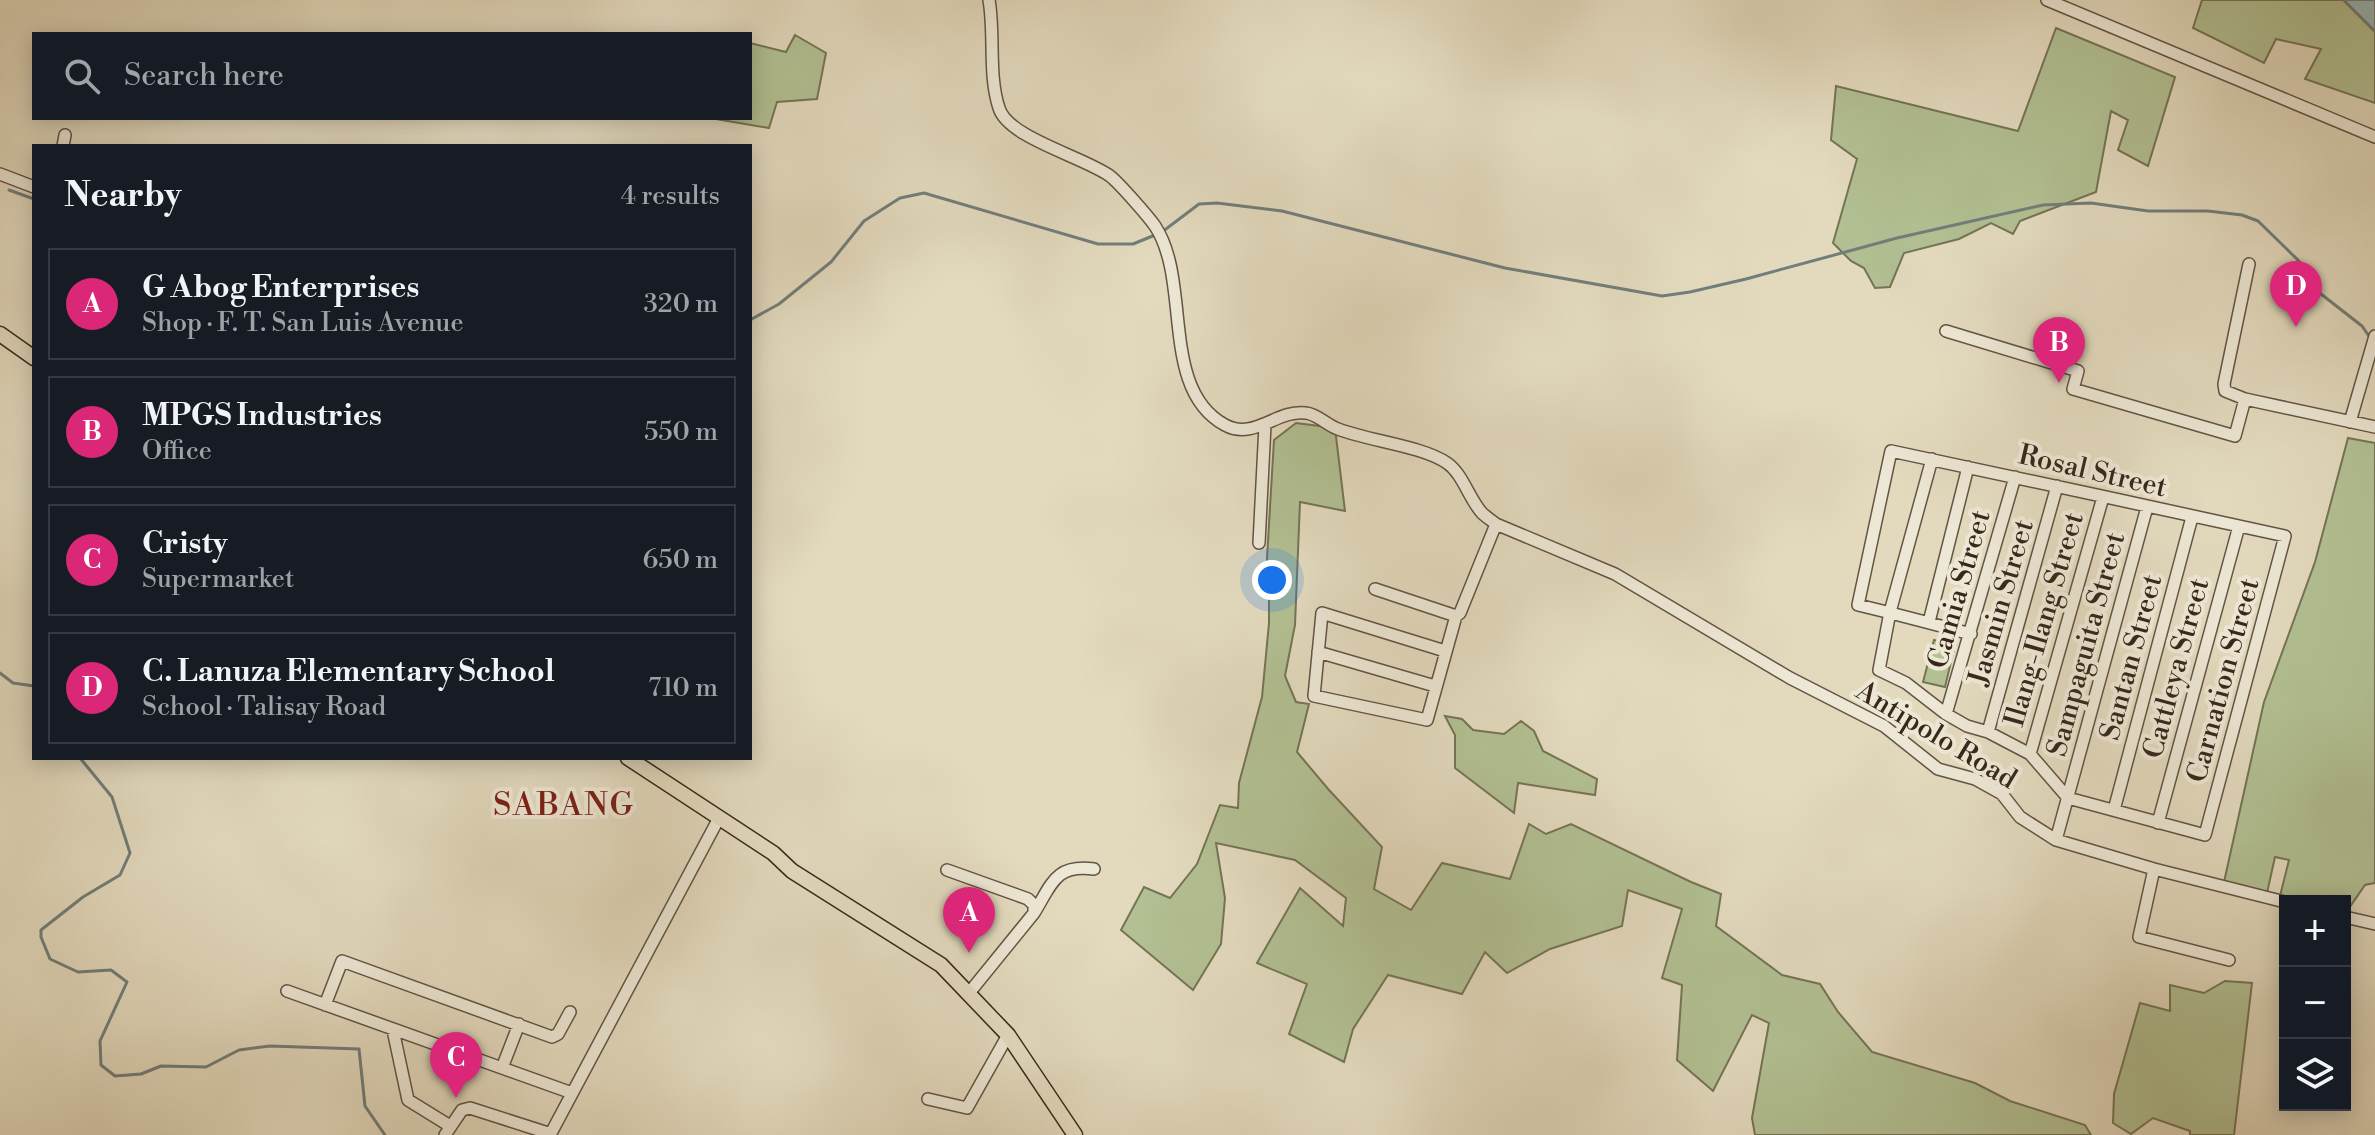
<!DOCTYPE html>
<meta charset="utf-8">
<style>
body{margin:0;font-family:"Libre Bodoni",serif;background:#20242c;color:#f1f3f6}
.controls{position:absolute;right:24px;bottom:24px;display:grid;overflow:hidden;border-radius:0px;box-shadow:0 4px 20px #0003}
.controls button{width:72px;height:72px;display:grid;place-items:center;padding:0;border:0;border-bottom:2px solid #363941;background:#171b24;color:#f1f3f6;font:40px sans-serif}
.you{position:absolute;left:1272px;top:580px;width:28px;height:28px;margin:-20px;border:6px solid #fff;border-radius:50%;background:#1a73e8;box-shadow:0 0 0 12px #1a73e833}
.badge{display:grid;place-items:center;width:52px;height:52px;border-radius:50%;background:#db2777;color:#fff;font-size:26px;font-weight:700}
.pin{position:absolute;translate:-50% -66px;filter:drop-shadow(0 2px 4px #0008)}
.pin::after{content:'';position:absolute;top:42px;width:28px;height:24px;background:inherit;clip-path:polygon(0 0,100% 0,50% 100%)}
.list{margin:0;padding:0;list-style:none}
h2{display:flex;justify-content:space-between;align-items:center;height:104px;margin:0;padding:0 32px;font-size:34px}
h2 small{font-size:26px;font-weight:400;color:#9ea1a6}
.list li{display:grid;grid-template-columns:52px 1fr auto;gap:24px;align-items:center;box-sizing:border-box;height:112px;margin:0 16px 16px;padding:0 16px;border:2px solid #363941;border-radius:0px}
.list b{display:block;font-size:30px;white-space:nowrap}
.list p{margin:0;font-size:26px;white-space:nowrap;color:#9ea1a6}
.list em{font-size:26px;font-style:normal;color:#9ea1a6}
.icon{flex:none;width:44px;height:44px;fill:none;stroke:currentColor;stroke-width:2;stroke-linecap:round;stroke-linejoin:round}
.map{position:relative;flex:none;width:2375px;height:1135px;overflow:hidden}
.search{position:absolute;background:#171b24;box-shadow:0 4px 20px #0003;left:32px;top:32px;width:720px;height:88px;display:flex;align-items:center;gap:20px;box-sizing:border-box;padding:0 28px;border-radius:0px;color:#9ea1a6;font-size:30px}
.panel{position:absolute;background:#171b24;box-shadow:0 4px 20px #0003;left:32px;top:144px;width:720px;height:616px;border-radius:0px}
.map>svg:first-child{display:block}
</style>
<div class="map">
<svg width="2375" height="1135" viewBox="0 0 2375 1135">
<rect width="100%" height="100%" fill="#e3dabe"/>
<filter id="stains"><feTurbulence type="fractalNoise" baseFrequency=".0025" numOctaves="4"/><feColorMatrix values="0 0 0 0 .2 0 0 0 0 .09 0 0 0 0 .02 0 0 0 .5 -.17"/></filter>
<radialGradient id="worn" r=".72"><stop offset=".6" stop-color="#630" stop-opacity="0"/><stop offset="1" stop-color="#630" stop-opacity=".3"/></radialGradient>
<!-- green -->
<path fill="#b2c093" stroke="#757457" stroke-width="2" d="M2202,0H2343L2375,32V103L2305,79L2321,49L2276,39L2264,63L2193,28Z
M2056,28L2175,77L2148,166L2118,150L2128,120L2111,111L2096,192L2020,221L2013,234L1991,223L1959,239L1904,253L1890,287L1875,288L1864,268L1851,261L1833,243L1857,159L1831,140L1836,86L2018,131Z
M795,35L826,53L817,99L777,102L769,128L710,118H750V43L786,52Z
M1296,423L1335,428L1345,511L1300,502L1295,625L1285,676L1296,702L1309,704L1297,752L1329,790L1382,847L1374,889L1411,910L1442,863L1510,879L1529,824L1546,834L1571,824L1691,882L1721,894L1716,926L1782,975L1820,984L1838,1012L1872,1052L1975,1083L2010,1101L2085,1125L2091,1135H1755L1752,1118L1769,1023L1752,1015L1713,1091L1677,1060L1682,985L1662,978L1682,909L1628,890L1622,926L1550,949L1507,973L1485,952L1462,994L1388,975L1353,1029L1344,1062L1289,1034L1307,984L1257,963L1300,888L1343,926L1346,898L1295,860L1216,843L1225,898L1221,944L1193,990L1121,930L1144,887L1170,898L1197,864L1220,805L1238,808L1239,783L1262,697L1269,623V579L1267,558L1274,440Z
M2348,438L2375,443V883L2365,885L2345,914V901H2295L2280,896L2289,860L2275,857L2267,893L2224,882L2264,702L2315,562Z
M1934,640L1955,645L1945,687L1923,682Z
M1445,716L1462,719L1473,730L1504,734L1521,721L1534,731L1543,751L1597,779L1595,795L1518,783L1514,813L1455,768V735Z
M2225,981L2252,983L2234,1135H2190V1131L2153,1118L2131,1134L2113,1123L2114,1094L2140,1003L2170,1011V985L2204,993Z"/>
<!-- water -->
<path fill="#99b8bb" stroke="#727e7b" stroke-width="2" d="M2344,0H2375V31Z"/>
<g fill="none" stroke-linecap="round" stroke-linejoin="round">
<!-- stream -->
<path stroke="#727e7b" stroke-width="3" d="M9,190L34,199
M1162,232L1199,204L1217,203L1282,211L1505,268L1662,296L1690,292L1746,279L1897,238L2043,205L2091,203L2148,211H2208L2242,215L2258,221L2297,259L2308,272L2321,294L2362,326L2371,339
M750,320L779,304L831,262L864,221L900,198L924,193L1098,244H1133L1155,235
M0,673L13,683L34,686
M80,758L112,797L130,853L120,875L83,897L41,930V937L50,959L78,972L111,970L127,982L100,1041L101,1065L115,1076L141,1074L161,1066L206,1067L239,1050L270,1046L359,1049L365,1106L385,1135"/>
<!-- minor casing -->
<g stroke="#635444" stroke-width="14">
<path id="minor" d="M989,0C995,34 988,75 999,108C1008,138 1084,157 1110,176C1119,183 1148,216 1155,226C1192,282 1159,389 1225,425C1254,441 1277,409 1306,413C1317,414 1327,425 1338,429C1369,441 1422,446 1447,463C1463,474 1469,499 1482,513C1486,517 1491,520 1496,524L1615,574L1790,678L1884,726L1938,769L1975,779L2002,794L2020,817L2056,840L2154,869L2285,902
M2047,0L2375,137
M63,146L65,135
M0,174L34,187
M2249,264L2224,384L2225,391L2245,399L2375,427
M1946,331L2078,371L2073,389L2235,436L2245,399
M2350,422L2375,336
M1932,459L1890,612L1879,670L1906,683L1946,714L1967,726L1988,732L2030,754L2068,798L2205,835L2285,536C2154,508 2022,478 1891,451L1858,605C1896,614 1933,624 1971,634
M1259,543L1265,425
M1375,589L1456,616L1460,613L1496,524
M1929,622L1968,467
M1445,651L1322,613L1314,696L1427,720L1456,616
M1318,652L1435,686
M1946,714L2015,477
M1988,732L2057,486
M2030,754L2103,497
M2114,810L2192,517
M2158,823L2239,526
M2056,840L2147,507
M2154,869L2139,937L2229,960
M947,870L1028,899L1034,905V913L969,993
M1034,913C1052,884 1055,864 1094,869
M2345,917L2375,924
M287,991L572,1093
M325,1005L342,961L552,1037L558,1034L570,1012
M393,1030L408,1100L450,1126
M502,1068L519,1024
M928,1099L967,1108L1008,1035
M445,1135L462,1110L470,1108L551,1134
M550,1135L719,818"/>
</g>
<!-- major casing -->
<g stroke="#38281b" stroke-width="17">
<path id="major" d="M0,334L34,358
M628,758L773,853L792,871L941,965L1008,1035L1075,1135"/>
</g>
<!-- minor -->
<use href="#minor" stroke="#ede7d5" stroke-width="11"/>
<!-- major -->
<use href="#major" stroke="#e3dabe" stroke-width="14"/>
</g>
<g text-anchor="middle" stroke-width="8" stroke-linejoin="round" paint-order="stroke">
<!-- street labels -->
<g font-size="28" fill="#38281b" stroke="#ede7d5">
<text transform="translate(2093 470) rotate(13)" y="10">Rosal Street</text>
<text transform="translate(1958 589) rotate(-74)" y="10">Camia Street</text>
<text transform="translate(2000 602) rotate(-74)" y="10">Jasmin Street</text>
<text transform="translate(2043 619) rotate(-74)" y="10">Ilang-Ilang Street</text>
<text transform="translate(2085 644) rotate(-75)" y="10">Sampaguita Street</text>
<text transform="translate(2130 657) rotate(-75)" y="10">Santan Street</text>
<text transform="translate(2175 668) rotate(-75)" y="10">Cattleya Street</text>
<text transform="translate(2222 680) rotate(-75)" y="10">Carnation Street</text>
<text transform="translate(1937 734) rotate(31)" y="10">Antipolo Road</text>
</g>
<!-- quarter labels -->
<g font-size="32" letter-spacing="2" fill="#7a1f14" stroke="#ede7d5">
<text x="564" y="815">SABANG</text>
</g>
</g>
<rect width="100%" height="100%" filter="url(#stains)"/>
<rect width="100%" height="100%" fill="url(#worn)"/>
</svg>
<div class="controls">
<button>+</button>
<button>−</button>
<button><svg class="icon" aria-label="layers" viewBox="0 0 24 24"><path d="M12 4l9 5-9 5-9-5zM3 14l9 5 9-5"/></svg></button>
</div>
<div class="you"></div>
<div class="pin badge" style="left:969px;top:953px">A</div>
<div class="pin badge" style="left:2059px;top:383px">B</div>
<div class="pin badge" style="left:456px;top:1098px">C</div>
<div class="pin badge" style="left:2296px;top:327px">D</div>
<div class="search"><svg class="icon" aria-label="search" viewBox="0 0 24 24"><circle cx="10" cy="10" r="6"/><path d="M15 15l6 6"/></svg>Search here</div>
<section class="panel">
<h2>Nearby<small>4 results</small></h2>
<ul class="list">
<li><span class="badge">A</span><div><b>G Abog Enterprises</b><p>Shop · F. T. San Luis Avenue</p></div><em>320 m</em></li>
<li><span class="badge">B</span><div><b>MPGS Industries</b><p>Office</p></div><em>550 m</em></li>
<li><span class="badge">C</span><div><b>Cristy</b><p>Supermarket</p></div><em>650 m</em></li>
<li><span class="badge">D</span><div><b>C. Lanuza Elementary School</b><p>School · Talisay Road</p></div><em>710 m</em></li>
</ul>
</section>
</div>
